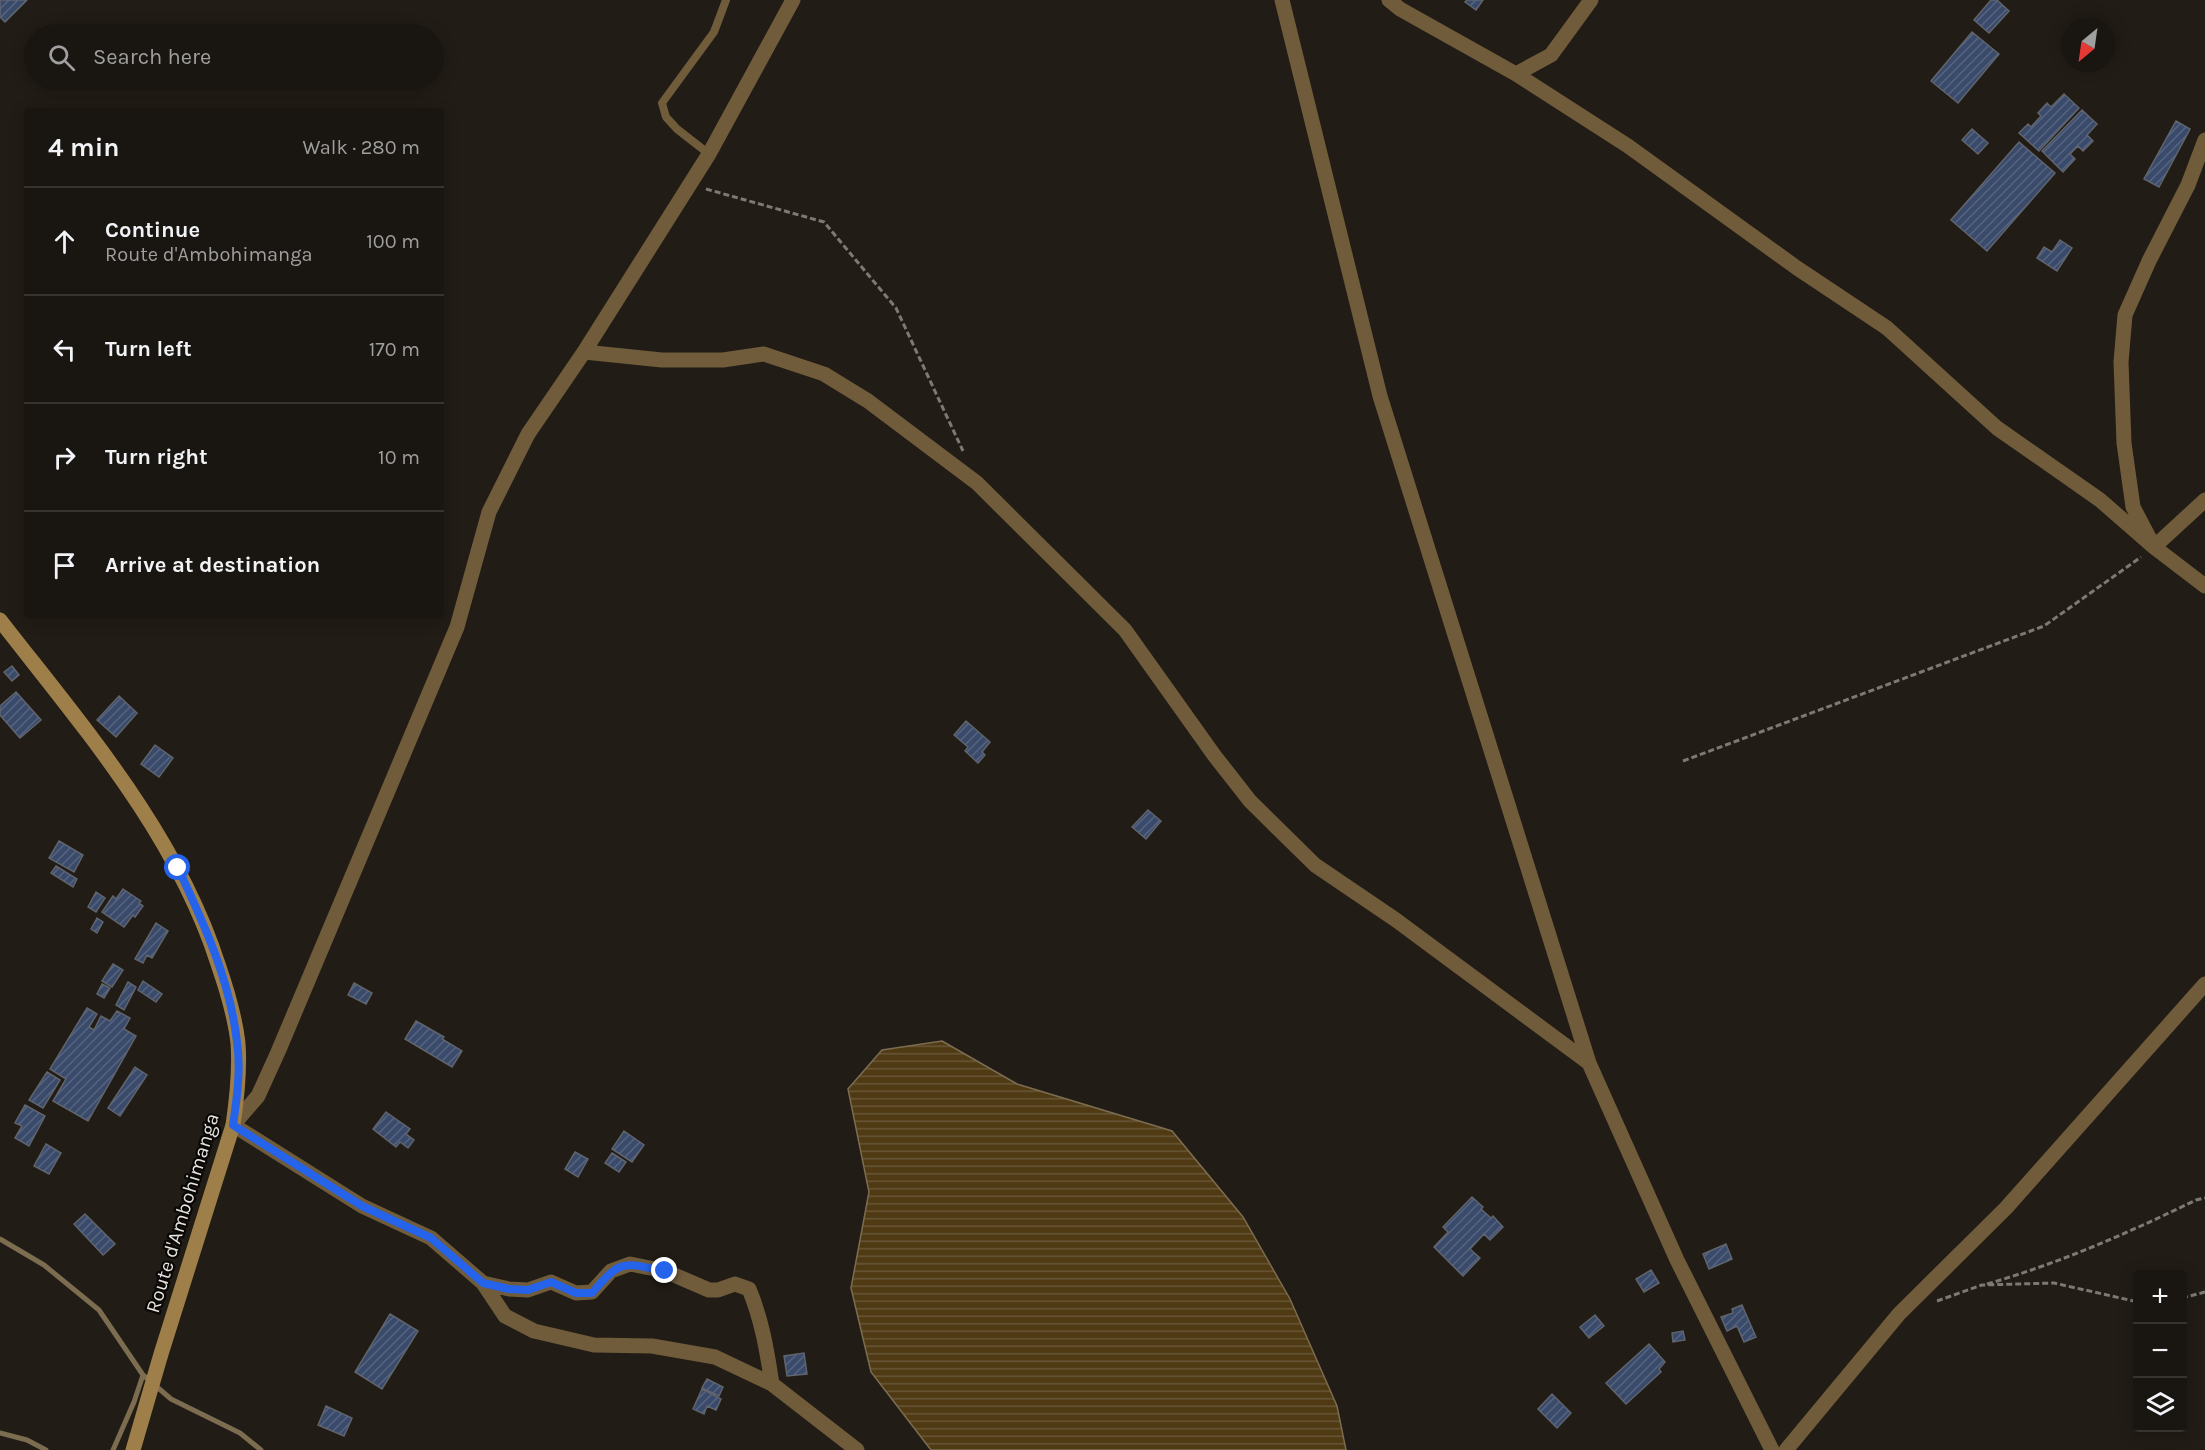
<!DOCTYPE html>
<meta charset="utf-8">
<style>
body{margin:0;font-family:Karla,sans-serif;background:#26221e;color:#f1f3f6}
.controls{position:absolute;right:18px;bottom:18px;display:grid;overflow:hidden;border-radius:6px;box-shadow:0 3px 15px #0003}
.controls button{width:54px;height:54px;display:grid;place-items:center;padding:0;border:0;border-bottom:2px solid #373430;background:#191510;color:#f1f3f6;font:30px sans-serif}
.compass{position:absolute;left:2061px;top:18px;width:54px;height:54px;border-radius:50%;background:#191510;box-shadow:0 3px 15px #0003;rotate:209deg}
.stop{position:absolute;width:18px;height:18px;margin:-14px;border:4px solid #2563eb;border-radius:50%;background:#fff}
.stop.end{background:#2563eb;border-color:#fff;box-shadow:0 2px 6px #0008}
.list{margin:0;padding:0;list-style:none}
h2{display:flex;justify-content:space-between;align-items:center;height:78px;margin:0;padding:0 24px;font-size:26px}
h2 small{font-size:20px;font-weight:400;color:#9f9f9f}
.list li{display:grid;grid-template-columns:39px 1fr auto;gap:18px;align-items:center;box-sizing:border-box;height:108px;padding:0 24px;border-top:2px solid #373430}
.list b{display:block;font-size:22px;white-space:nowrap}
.list p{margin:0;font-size:20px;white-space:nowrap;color:#9f9f9f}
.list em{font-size:20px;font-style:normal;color:#9f9f9f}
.icon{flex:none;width:33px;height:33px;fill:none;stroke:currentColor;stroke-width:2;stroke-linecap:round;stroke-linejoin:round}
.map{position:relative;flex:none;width:2205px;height:1450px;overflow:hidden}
.search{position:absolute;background:#191510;box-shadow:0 3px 15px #0003;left:24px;top:24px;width:420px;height:66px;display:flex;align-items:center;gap:15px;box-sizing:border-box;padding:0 21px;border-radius:33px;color:#9f9f9f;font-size:22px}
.panel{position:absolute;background:#191510;box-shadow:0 3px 15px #0003;left:24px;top:108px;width:420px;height:510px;border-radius:6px}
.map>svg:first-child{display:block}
</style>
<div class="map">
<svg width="2205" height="1450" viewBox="0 0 2205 1450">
<defs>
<pattern id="water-rules" width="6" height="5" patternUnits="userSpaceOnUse" patternTransform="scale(1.5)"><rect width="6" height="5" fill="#4f3a14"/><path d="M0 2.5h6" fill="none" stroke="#685636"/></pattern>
<pattern id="building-hatch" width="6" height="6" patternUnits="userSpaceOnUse" patternTransform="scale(1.5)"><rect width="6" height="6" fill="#394a6b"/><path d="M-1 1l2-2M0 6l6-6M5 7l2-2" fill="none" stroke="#566480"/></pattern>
</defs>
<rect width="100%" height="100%" fill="#211c15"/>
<!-- water -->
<path fill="url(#water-rules)" stroke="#7c6d51" stroke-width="1.5" d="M942,1041L1017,1084L1172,1131L1243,1217L1290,1299L1337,1406L1346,1450H931L871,1372L851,1288L869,1192L848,1089L882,1050Z"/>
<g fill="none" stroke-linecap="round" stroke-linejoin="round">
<!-- stream -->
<path stroke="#7c6d51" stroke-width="5" d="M0,1239L44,1265L99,1310L143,1375L171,1399L240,1433L261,1450
M0,1433L27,1440L46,1450
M113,1450L134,1402L143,1375"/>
</g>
<!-- building -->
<path fill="url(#building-hatch)" stroke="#60646d" stroke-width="1.5" d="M0,0H27L5,22L0,17Z
M1467,0H1483L1476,10L1465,2Z
M1991,0H1997L2009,11L1989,33L1974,20Z
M1972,32L1999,54L1958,103L1931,81Z
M2064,94L2079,108L2039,151L2019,133L2028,124L2031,127L2041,116L2038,113L2047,103L2051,107Z
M2082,110L2097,124L2087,135L2093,141L2083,151L2078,146L2070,154L2075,159L2063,172L2042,151Z
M2176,121L2190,129L2159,187L2144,179Z
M1972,129L1988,143L1978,154L1962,140Z
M2019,142L2055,173L1987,251L1951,220Z
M2060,240L2072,248L2057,271L2037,258L2044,247L2052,252Z
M12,666L19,675L12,681L4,672Z
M16,692L41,720L20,738L0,715V706Z
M119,696L137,713L116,737L97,720Z
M966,721L990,742L982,752L985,755L978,763L965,751L968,747L954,735Z
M155,745L173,758L159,777L141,764Z
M1148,810L1161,821L1146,839L1132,827Z
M59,841L83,855L74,872L49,858Z
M56,866L77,879L73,887L51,873Z
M123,889L141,901L139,903L143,906L135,917L133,915L124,927L102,912L113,896L116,899Z
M96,892L105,898L96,912L88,907Z
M97,918L103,922L97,933L91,929Z
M156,923L168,931L152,958L147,955L143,963L135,959Z
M113,964L123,970L112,987L102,981Z
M143,981L162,994L156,1002L138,990Z
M128,982L136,987L124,1010L116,1005Z
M354,983L372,993L366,1004L348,995Z
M102,984L110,988L104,998L97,994Z
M87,1008L97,1014L89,1027L94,1030L101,1016L110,1021L117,1011L130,1018L124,1029L136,1036L88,1121L53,1101L66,1079L50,1069Z
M416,1021L444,1037L442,1039L462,1051L452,1067L405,1039Z
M135,1067L147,1075L120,1116L108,1108Z
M47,1072L60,1080L43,1108L29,1100Z
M25,1105L45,1116L29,1146L15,1138L22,1126L15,1123Z
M386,1112L410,1129L406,1134L414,1140L408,1148L400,1142L396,1147L373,1129Z
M624,1131L644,1145L632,1162L612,1149Z
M46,1144L61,1153L49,1174L34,1166Z
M575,1152L588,1159L578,1177L565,1169Z
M612,1153L626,1162L619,1172L605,1163Z
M1472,1197L1483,1207L1481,1209L1491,1218L1493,1216L1503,1227L1490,1240L1484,1234L1470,1249L1480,1258L1463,1276L1434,1247L1448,1232L1443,1227Z
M85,1214L115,1244L103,1255L74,1224Z
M1726,1244L1732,1259L1709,1269L1703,1254Z
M1651,1270L1659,1283L1644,1292L1636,1279Z
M1742,1305L1756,1337L1744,1342L1737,1326L1727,1331L1721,1317L1733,1313L1732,1309Z
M390,1314L418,1331L382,1389L355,1372Z
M1595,1315L1604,1326L1589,1338L1580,1327Z
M1683,1331L1685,1340L1673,1342L1672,1333Z
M1649,1344L1665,1362L1659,1369L1661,1372L1626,1404L1606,1383Z
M804,1353L807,1374L787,1376L784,1356Z
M707,1379L723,1387L719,1396L702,1388Z
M702,1389L721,1399L716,1410L707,1406L704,1414L693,1409Z
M1552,1394L1571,1413L1557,1428L1538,1409Z
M326,1406L352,1418L344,1436L318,1425Z"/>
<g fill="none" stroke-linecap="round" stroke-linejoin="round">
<!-- path -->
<path stroke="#7d7973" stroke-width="3" stroke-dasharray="6 3" stroke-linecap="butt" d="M706,189L824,222L896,308L963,451
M1683,761L2044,626L2141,557
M1987,1284C2060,1263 2128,1233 2196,1200L2205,1198
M2182,1298L2205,1292
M1937,1301L1982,1285L2054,1283L2138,1302"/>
<!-- lane -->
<path stroke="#705c3b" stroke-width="8" d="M709,154L677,129L666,117L662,103L714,32L726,0"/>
<!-- street -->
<path stroke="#705c3b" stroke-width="15" d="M793,0L709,154L584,352L528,434L489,512L457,627L278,1052L258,1096L233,1125L362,1206L431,1238L483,1283L505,1316L534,1331L594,1345L652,1346L715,1357L772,1384L857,1450
M1282,0L1380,396L1589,1063L1677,1260L1772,1450
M1389,0L1400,9L1516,74L1628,146L1797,268L1887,328L1997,428L2100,500L2154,547L2205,586
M1516,74L1551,55L1591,0
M2205,140L2188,185L2149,261L2125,315L2121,362L2124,443L2133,507L2154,547L2205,500
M584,352L662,360H723L764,354L824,374L868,401L977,483L1125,630L1214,755L1250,801L1315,865L1396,920L1589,1063
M483,1283L509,1289L528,1290L551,1282L576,1293L592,1292L611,1271L630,1264L665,1271L709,1290H718L735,1284L749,1289C762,1320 767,1351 772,1384
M1786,1450L1899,1314L2006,1208L2205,984"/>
<!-- secondary -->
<path stroke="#9f7f49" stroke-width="15" d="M0,620C83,727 176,833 218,964C227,990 235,1016 238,1043C240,1070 237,1098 233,1125L161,1354L133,1450"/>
</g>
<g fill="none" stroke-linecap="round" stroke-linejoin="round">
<!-- route -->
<path stroke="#2563eb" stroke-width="8" d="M178,868C204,924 230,980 237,1042C241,1069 237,1098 233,1125L362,1206L431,1238L483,1283L509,1289L528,1290L551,1282L576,1293H592C622,1258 622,1263 665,1271"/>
</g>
<g text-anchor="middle" stroke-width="4.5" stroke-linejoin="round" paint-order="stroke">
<!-- street labels -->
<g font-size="20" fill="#e6e3de" stroke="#090705">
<text transform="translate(182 1213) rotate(-73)" y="7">Route d'Ambohimanga</text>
</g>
</g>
</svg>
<div class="controls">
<button>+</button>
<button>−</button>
<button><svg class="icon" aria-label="layers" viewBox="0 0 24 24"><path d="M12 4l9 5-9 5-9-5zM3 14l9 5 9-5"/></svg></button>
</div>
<svg class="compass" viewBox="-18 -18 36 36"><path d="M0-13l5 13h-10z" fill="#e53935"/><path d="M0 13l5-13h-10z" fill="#9f9f9f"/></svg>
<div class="stop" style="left:178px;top:868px"></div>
<div class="stop end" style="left:665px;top:1271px"></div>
<div class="search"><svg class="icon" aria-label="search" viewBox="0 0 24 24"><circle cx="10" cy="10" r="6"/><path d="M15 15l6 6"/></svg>Search here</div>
<section class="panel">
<h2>4 min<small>Walk · 280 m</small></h2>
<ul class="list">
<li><svg class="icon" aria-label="ahead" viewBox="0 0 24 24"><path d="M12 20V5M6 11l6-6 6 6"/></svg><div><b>Continue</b><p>Route d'Ambohimanga</p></div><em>100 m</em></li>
<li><svg class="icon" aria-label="left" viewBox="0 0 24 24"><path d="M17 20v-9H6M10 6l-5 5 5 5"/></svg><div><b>Turn left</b></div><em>170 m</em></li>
<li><svg class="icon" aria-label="right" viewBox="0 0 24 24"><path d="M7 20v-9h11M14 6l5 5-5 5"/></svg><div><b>Turn right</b></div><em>10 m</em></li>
<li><svg class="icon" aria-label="arrive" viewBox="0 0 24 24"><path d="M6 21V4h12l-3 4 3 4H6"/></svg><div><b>Arrive at destination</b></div></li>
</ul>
</section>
</div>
